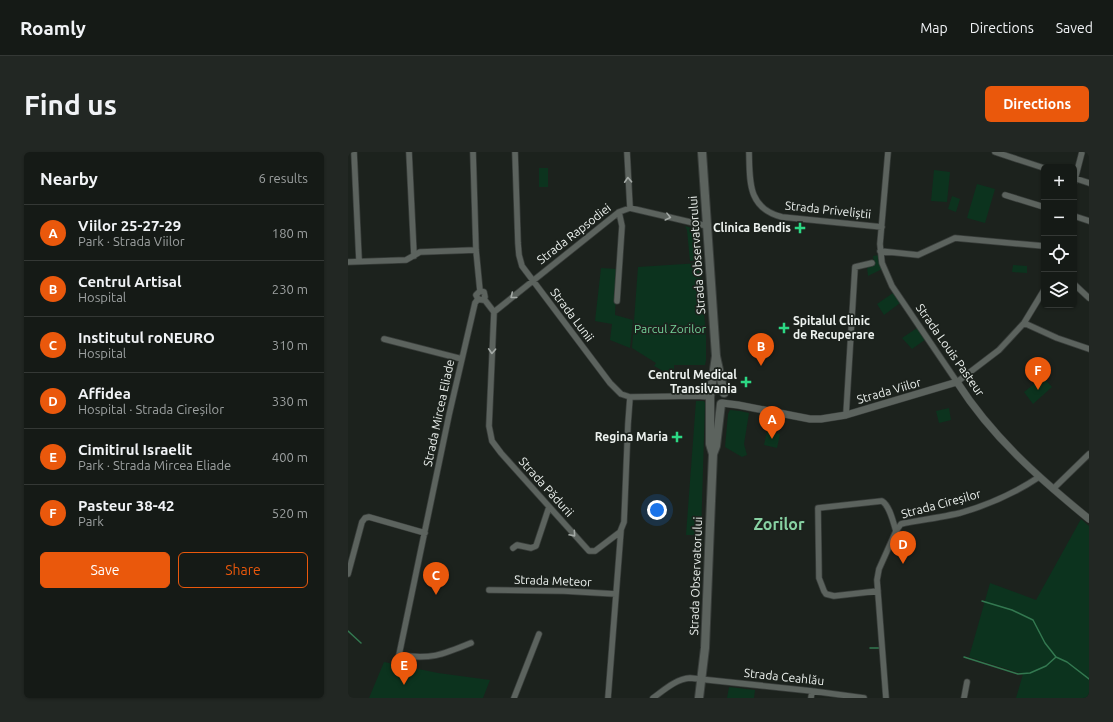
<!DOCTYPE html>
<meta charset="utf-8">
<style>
body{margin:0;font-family:Ubuntu,sans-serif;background:#222723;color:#f1f3f6}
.controls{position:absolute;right:12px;top:12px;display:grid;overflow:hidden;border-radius:6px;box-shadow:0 1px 3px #0004}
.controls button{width:36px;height:36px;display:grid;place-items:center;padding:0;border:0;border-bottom:1px solid #343835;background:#151a16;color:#f1f3f6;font:20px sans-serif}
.you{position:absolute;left:309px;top:358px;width:14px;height:14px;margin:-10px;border:3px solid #fff;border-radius:50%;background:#1a73e8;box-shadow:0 0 0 6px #1a73e833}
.badge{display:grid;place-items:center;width:26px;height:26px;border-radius:50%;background:#ea580c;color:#fff;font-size:13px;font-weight:700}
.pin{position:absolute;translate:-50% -33px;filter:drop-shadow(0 1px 2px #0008)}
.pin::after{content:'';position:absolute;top:21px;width:14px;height:12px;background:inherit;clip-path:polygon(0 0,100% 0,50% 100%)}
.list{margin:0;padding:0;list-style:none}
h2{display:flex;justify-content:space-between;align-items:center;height:52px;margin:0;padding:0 16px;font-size:17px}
h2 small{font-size:13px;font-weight:400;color:#9da1a1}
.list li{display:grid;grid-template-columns:26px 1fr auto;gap:12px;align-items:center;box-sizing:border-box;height:56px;padding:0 16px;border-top:1px solid #343835}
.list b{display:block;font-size:15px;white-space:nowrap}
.list p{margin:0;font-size:13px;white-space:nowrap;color:#9da1a1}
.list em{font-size:13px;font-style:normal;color:#9da1a1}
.actions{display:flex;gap:8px;padding:12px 16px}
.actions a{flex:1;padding:9px 0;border:1px solid #ea580c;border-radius:6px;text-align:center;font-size:14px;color:#ea580c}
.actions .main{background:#ea580c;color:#fff}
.icon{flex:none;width:22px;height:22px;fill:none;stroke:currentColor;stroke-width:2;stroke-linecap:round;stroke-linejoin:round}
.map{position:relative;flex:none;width:741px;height:546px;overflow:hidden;border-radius:6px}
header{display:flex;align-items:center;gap:24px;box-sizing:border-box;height:56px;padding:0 20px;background:#151a16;border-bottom:1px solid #343835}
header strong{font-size:19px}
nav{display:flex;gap:22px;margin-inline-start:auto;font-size:14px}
.intro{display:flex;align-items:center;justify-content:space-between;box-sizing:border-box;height:96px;padding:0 24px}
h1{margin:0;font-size:28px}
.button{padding:10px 18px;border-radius:6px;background:#ea580c;color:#fff;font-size:14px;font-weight:700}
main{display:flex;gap:24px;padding:0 24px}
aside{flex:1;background:#151a16;border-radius:6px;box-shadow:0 1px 3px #0004}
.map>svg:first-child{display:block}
</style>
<header>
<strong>Roamly</strong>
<nav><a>Map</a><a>Directions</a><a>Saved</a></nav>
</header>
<div class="intro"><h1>Find us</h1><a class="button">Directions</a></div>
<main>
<aside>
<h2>Nearby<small>6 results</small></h2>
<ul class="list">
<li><span class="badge">A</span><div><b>Viilor 25-27-29</b><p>Park · Strada Viilor</p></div><em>180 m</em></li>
<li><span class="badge">B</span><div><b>Centrul Artisal</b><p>Hospital</p></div><em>230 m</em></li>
<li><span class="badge">C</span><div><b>Institutul roNEURO</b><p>Hospital</p></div><em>310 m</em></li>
<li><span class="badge">D</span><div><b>Affidea</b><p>Hospital · Strada Cireșilor</p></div><em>330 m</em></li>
<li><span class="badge">E</span><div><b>Cimitirul Israelit</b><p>Park · Strada Mircea Eliade</p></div><em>400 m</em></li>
<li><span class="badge">F</span><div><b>Pasteur 38-42</b><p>Park</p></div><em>520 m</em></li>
</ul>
<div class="actions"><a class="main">Save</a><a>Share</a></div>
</aside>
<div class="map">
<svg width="741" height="546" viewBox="0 0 741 546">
<rect width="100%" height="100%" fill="#1c221d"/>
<!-- green -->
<path fill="#0c331e" d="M191,16H200V35H191Z
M586,18L602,20L599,50L583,49Z
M629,32L647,37L637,71L619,66Z
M604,44L612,47L608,60L600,57Z
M337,74L347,77L350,108L342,109L339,78Z
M531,103L534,117L520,124L519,115L526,112L525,104Z
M352,111L358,185V208L357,213H326V225L306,214L308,211L284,196L290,115Z
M665,113L679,114V121L664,120Z
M253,116L269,117L267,163L285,168L282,196L262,188L264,172L247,169Z
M545,141L552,151L536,163L529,152Z
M569,176L578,187L564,197L554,186Z
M695,225L704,235L685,252L676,240Z
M348,249H356L357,251L353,383H338Z
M601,256L603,268L591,271L588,259Z
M382,258L392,259L401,261L396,292L399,303L394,305L377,295L380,262Z
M419,279L432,282L429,296L416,293Z
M733,367L741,374V546H668L675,522L621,505L642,431L688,448Z
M36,510L90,521L142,528L135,546H21Z
M381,535L407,538L406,546H379Z"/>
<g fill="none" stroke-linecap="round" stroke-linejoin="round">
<!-- stream -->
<path stroke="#337850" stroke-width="1.5" d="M634,449L664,458L685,468L697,491L708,505L719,510L741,527
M0,479L13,491
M522,496H532
M616,505L670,522L682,521L698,514L708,505"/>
<!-- minor casing -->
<g stroke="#393e3b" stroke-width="7">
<path id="minor" d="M6,0L11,108
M61,0L66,104
M167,0L170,91L171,103L174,114L262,231L273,242L282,245L348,244L362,245
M279,0L282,56
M401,0C402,29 399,56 434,65L534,75
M540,0L532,92L534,111L544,134L609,230L651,198L676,171L696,138
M647,0L696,16
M726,26L741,31
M726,31L734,0
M657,43L696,55
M726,64L741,69
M532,99L570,103L607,86L696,94
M0,110L58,108L72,100L128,98
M726,132L741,146
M130,147L135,148L137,145L136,140L132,139
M136,147L146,160
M269,149L274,74L271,60
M676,171L709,186L741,197
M36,187L114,207
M282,245L280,272L276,370L272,380L247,399H241L153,301L144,289L141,274L146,160L271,60L282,56L359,74
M498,263L507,115L524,111
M705,337L741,302
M165,396L169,393L183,396L188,394L201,355
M0,422L14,370L17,366L21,365L77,381
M141,438L216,439L268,442
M530,439L486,444L478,442L476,439L471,426L470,356L534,349C542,354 545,370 548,379
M123,491C94,503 82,508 51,503L101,263L127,151L130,147L128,143L132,139L128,98L125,0
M166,546L191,482
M260,546L273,378
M305,546C316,538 328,527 342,526L464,539L516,546
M463,546L464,539
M538,546L529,428L531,417L548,379L553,372L557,371C575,368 594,365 612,361C640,353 667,341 691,325
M616,546L619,530"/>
</g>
<!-- tertiary casing -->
<g stroke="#393e3b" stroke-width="8">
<path id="tertiary" d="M374,251L390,253L462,267H473L498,263L609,230C644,285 692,327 741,367"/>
</g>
<!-- secondary casing -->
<g stroke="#393e3b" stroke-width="10">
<path id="secondary" d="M354,0L368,204L376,241
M365,302L368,294L373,252
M351,546L357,496L363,349L365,302L362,292V245L368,204"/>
</g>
<!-- minor -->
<use href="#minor" stroke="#5c635e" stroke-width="5.5"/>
<!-- tertiary -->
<use href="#tertiary" stroke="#5c635e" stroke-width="7"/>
<!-- secondary -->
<use href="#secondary" stroke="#5c635e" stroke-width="8"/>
</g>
<!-- one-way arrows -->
<defs><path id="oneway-chevron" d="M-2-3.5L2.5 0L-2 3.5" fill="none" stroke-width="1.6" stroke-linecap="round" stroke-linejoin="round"/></defs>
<g stroke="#a4aaa6">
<use href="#oneway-chevron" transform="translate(280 28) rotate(-93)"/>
<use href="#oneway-chevron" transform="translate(320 65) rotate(14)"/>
<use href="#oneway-chevron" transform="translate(165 144) rotate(141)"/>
<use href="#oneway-chevron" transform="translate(144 199) rotate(93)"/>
<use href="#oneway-chevron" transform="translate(225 382) rotate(49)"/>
</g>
<!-- markers -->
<g fill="#2cd884" stroke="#1c221d" stroke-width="1.5">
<path d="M450 70h4v4h4v4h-4v4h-4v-4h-4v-4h4z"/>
<path d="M434 170h4v4h4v4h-4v4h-4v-4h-4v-4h4z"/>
<path d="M396 224h4v4h4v4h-4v4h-4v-4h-4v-4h4z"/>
<path d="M327 279h4v4h4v4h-4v4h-4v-4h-4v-4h4z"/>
</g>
<g text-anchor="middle" stroke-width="3.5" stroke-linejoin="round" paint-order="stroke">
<!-- street labels -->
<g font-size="12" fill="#edf2ef" stroke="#1c221d">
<text transform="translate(480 58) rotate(6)" y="4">Strada Priveliștii</text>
<text transform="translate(226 82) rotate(-38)" y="4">Strada Rapsodiei</text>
<text transform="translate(349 103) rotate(-94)" y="4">Strada Observatorului</text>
<text transform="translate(224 163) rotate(53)" y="4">Strada Lunii</text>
<text transform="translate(602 198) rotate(55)" y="4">Strada Louis Pasteur</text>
<text transform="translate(541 239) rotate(-16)" y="4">Strada Viilor</text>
<text transform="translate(91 261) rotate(-78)" y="4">Strada Mircea Eliade</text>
<text transform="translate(198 335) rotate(48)" y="4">Strada Pădurii</text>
<text transform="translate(593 352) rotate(-15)" y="4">Strada Cireșilor</text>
<text transform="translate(348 424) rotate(-88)" y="4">Strada Observatorului</text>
<text transform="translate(205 429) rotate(2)" y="4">Strada Meteor</text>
<text transform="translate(436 525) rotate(6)" y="4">Strada Ceahlău</text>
</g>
<!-- poi labels -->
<g font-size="12" font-weight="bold" fill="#edf2ef" stroke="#1c221d" text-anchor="end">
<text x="443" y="80">Clinica Bendis</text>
<text x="445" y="173" text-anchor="start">Spitalul Clinic<tspan x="445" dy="14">de Recuperare</tspan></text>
<text x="389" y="227">Centrul Medical<tspan x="389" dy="14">Transilvania</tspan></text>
<text x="320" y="289">Regina Maria</text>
</g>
<!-- park labels -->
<g font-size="12" fill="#75d69b" stroke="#1c221d">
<text x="322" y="181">Parcul Zorilor</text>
</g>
<!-- district labels -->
<g font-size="16" font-weight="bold" fill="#88d2a3" stroke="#1c221d">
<text x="431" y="378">Zorilor</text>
</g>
</g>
</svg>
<div class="controls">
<button>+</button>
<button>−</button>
<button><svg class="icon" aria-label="locate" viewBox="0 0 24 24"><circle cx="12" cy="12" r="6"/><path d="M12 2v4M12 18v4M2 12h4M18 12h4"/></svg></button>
<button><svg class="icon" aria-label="layers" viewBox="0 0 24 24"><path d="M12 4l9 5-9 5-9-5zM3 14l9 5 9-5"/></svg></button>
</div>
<div class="you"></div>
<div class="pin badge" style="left:424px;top:287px">A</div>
<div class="pin badge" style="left:413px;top:214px">B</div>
<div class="pin badge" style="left:88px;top:443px">C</div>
<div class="pin badge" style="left:555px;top:412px">D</div>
<div class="pin badge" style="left:56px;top:533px">E</div>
<div class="pin badge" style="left:690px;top:238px">F</div>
</div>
</main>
